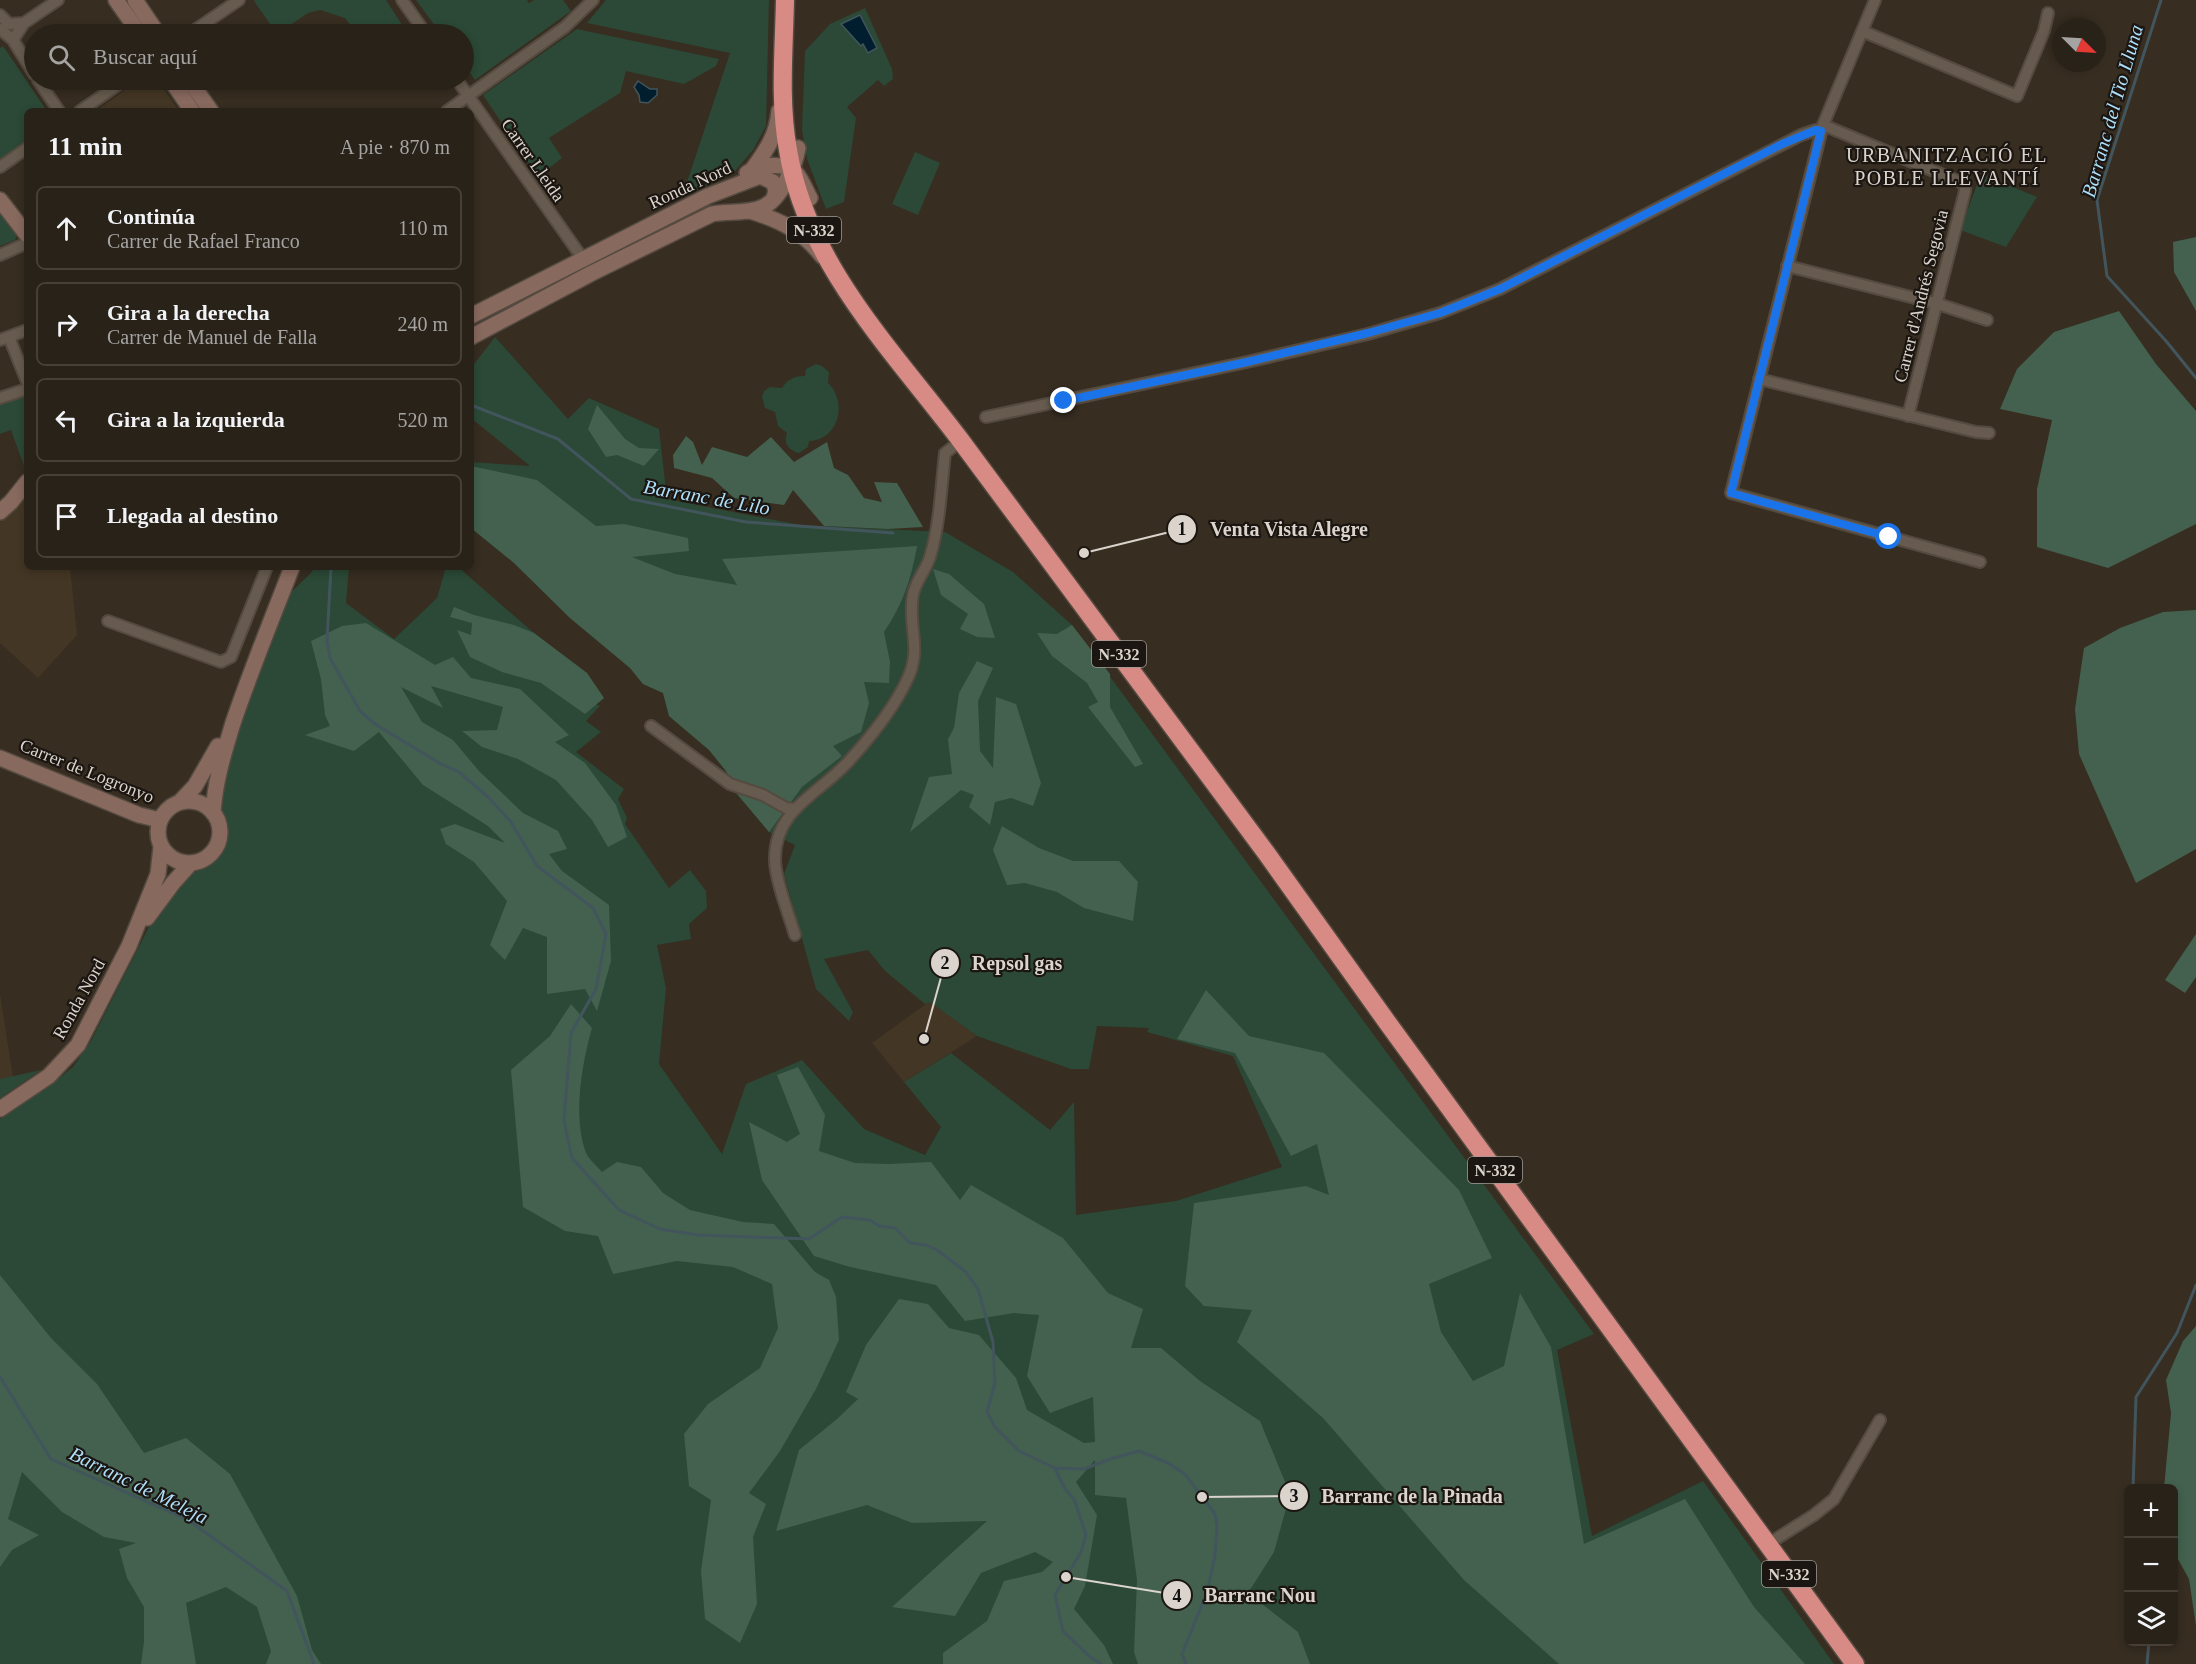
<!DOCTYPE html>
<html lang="es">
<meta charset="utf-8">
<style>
body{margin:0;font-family:Georgia,serif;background:#312a22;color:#f1f3f6}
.controls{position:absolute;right:18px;bottom:18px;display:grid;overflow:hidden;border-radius:9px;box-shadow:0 3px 9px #0003}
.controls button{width:54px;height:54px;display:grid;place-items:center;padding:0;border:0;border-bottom:2px solid #453f38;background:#292219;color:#f1f3f6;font:30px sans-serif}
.compass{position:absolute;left:2052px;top:18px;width:54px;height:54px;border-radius:50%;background:#292219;box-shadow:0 3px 9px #0003;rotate:114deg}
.stop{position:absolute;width:18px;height:18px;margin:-14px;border:4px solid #1a73e8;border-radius:50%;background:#fff}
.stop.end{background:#1a73e8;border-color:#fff;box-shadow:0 2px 6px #0008}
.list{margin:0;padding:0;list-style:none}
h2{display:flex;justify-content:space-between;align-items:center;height:78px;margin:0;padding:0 24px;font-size:26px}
h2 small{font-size:20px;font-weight:400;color:#a5a4a2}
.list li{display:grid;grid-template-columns:39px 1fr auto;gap:18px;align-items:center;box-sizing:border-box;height:84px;margin:0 12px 12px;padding:0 12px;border:2px solid #453f38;border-radius:9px}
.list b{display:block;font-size:22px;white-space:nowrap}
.list p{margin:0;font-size:20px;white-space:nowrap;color:#a5a4a2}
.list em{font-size:20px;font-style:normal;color:#a5a4a2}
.icon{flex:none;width:33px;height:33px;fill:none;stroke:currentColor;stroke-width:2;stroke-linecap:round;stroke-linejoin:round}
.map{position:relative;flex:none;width:2196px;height:1664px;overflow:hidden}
.search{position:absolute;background:#292219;box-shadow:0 3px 9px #0003;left:24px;top:24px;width:450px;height:66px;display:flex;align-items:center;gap:15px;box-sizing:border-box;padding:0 21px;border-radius:33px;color:#a5a4a2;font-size:22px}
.panel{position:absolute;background:#292219;box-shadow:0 3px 9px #0003;left:24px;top:108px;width:450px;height:462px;border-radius:9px}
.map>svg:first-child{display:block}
</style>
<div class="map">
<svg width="2196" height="1664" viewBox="0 0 2196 1664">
<rect width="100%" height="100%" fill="#372d21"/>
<!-- built -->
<path fill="#443624" d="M139,80H157L179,111H96Z
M25,496L27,498V567H70L77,635L38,678L0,643V522Z
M0,994L13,1077L0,1079Z
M930,1001L977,1036L904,1082L872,1043Z"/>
<!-- green -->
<path fill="#2b4936" d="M255,0H386L406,31L402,34H357L345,18L320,10L308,13L277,34L254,1Z
M416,0H527L529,3L534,0H563L571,11L475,80L464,64V34H441Z
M606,0H769L766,126L753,150L735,171L682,197L730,53L587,23Z
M865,8L892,69L893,79L884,86L878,80L847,107L856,118L844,202L826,209L807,159L802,130L805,51L830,24Z
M577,29L719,59L716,66L684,84L626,71L620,93L549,138L562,158L538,177L483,95Z
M3,46L47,111H27V140L0,159V48Z
M915,152L940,163L918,215L892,204Z
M1981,174L2037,197L2006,247L1960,230Z
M0,212L17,236L15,240L0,246Z
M495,337L568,419L589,398L659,429L667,499L800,525L945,532L1013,572L1072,625L1594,1334L1557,1350L1592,1536L1703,1481L1834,1664H0V1119L52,1084L73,1067L91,1041L156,913L191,871L215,860L223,847L226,833L219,803L229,752L288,595L311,573L315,567H349L346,603L394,639L437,598L446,567H458L534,633L587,673L604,698L596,704L600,706L586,721L601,732L576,752L624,789L618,799L627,818L625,824L669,888L690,870L706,891L707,908L689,924L691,939L657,945L666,988L659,1064L722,1154L746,1084L802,1060L864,1129L925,1155L941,1127L904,1082L951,1053L1050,1130L1074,1102L1076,1215L1176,1201L1282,1167L1233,1056L1147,1032L1149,1028L1097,1026L1089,1069H1071L977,1036L930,1002L925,1004L885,971L868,950L824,959L853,1012L849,1021L816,989L784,874L795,845L769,832L738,795L726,771L709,750L669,716L663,693L643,684L630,668L570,618L514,563L471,528V462L530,466L471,418V368Z
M816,364L822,366L829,372L828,383C848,402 839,440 809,441L808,447L799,453C789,450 783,444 787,433L778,426L775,412L765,408L762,397L764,391L770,387L782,388C788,379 794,376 805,376L806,369Z
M23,396L27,406V463L24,466L11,430L0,434V404Z
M41,1070L0,1098V1079Z"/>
<!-- forest -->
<path fill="#43614e" d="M2196,237V311L2174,272L2173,242Z
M2119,311L2156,364L2196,411V524L2108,568L2037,547V489L2052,420L2000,409L2017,369L2054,332Z
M597,405L625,439L639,448L659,449L644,466L617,455L606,457L588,429Z
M686,436L693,442L702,465L712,447L747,457L771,437L794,462L827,442L834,468L848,475L864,498L882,502L874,482L897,483L923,527L888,529L824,526L793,490L784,505L734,498L712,478L674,468L673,455Z
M471,466L537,480L596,526L624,524L688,538L689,551L632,557L675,574L737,585L722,559L917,546C911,580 903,604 884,632L890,662L889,683L864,682L869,703L861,732L833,746L842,756L802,787L769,832L737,794L726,771L709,750L669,716L663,693L643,684L630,668L570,618L514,563L471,528Z
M933,569L949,574L984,604L995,638L977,637L960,629L968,614L941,595Z
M454,607L474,615L514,625L534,633L587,673L604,698L585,714L541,683L502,672L470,657L457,630L471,635L472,623L450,617Z
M2196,610V849L2136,883L2079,754L2075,709L2084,648L2120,628L2163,612Z
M366,623L435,665L453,657L471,678L520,689L569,735L555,742L585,763L616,805L627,837L608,847L592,820L556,780L518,759L482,747L462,731L497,730L503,707L431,686L443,708L401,687L422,722L453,740L479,771L523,813L558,831L567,849L549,854L562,871L609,905L611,961L597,1011L585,989L547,994V937L523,928L505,960L490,945L507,901L474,862L446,844L440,829L455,824L505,843L488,826L423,785L379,732L354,751L305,735L330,726L325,715L321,679L311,641L342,626Z
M1072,625L1110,674V707L1143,764L1135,767L1088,707L1098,702L1087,683L1052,656L1037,633L1057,634Z
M977,661L993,668L978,701L980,751L993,768L996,697L1016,704L1041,783L1033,806L1011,798L995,802L990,825L969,807L974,795L961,790L910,832L929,777L952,774L948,739L954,728L959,693Z
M1002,826L1039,848L1073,861H1119L1138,882L1133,921L1084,908L1057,892L1025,883L1007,885L993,850Z
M2196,934V977L2185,993L2165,980Z
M1206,990L1249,1036L1324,1053L1459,1190L1492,1258L1429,1284L1441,1332L1473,1381L1504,1366L1520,1293L1551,1347L1584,1544L1685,1499L1754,1607L1805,1664H1559L1464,1580L1323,1418L1237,1342L1252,1310L1204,1306L1185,1286L1194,1203L1306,1186L1329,1195L1317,1144L1291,1156L1235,1053L1177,1039Z
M571,1004L592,1028C582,1063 573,1115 585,1150C587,1158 597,1166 602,1172L617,1162L641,1167L663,1193L690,1210L743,1222L774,1224L815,1272L829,1280L836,1297L839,1340L816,1389L780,1451L749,1493L766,1504L753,1537L757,1604L740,1643L705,1619L701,1571L711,1500L689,1486L684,1434L708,1404L760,1368L778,1328L772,1284L733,1267L677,1261L613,1274L598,1236L565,1231L523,1207L511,1070L550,1036Z
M798,1067L825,1115L819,1151L855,1163L889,1164L931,1162L960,1200L971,1185L1063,1238L1108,1293L1143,1309L1131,1348H1161L1200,1381L1260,1421L1290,1494L1274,1552L1248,1593L1298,1632L1310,1664H1138L1134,1652L1137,1580L1126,1498L1095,1495V1460L1076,1482L1097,1515L1085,1586L1074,1609L1104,1645L1113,1664H943V1653L987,1621L1004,1581L1042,1572L1053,1562L1035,1552L981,1573L955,1616L892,1607L987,1521L912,1523L867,1505L776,1531L799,1450L837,1419L858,1399L846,1392L866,1345L899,1299L928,1304L949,1328L979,1335L1016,1378L1027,1410L1084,1443L1095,1442L1093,1397L1050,1413L1027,1376L1039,1315L1014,1313L965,1321L936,1285L850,1267L814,1256L762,1180L749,1122L787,1142L800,1134L777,1075Z
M0,1275L51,1338L97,1384L144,1453L186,1438L230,1474L297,1596L312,1650L321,1664H266L271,1651L257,1607L226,1587L186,1603L196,1664H141L144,1642V1607L127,1578L119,1549L136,1543L104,1537L62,1512L22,1472L8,1519L39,1535L12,1550L0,1567Z
M2196,1326V1626L2189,1579L2174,1552V1488H2164L2171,1413L2166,1380L2183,1341Z"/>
<!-- water -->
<path fill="#001e2d" stroke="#42555d" stroke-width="1.5" d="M860,15L877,48L868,53L863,44L861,46L841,24Z
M638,81L650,89H657V95L648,103L640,102L639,95L634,87Z"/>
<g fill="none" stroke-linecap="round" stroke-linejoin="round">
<!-- stream -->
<path stroke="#42555d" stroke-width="3" d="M2161,0L2097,200L2107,276L2166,341L2196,378
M471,405L558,439L631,499L746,522L893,533
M331,567L327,641L330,658L360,711L375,724L441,764L459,772L488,797L511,822L537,866L593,908L606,934L596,989L571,1033L564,1121L572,1158L619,1210L660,1229L698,1235L809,1239L842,1217L870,1220L879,1226L895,1228L910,1243L926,1245L937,1250L966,1272L978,1289L993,1342L995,1383L987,1412L995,1427L1019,1451L1055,1468L1084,1469L1110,1459L1139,1451L1168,1463L1185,1474L1215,1514L1217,1527L1215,1556L1207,1592L1182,1654L1186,1664
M0,1377L51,1459L188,1520L287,1591L314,1664
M1055,1469L1065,1489L1074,1499L1086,1535L1081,1552L1055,1595L1063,1631L1089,1656L1101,1664
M2133,1488L2136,1397L2177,1333L2196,1285
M2147,1664L2149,1642"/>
<!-- street casing -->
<g stroke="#544a40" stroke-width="14">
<path id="street" d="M402,0L426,34
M1875,0L1823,125L1731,493L1980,562
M0,15L9,24L24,23
M0,29L13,40L34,74
M1862,31L2017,96L2044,31L2048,13
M189,34L239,0
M13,40L24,23L58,0
M38,80L59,111
M457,80L583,259
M80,111L125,80
M447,111L565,27L593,0
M1823,125L1965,184V191L1908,416
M0,167L27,148
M0,255L27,243
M1787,266L1935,303L1987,320
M9,337L27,382
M0,340L27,330
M1759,379L1976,432L1989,433
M0,398L27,389
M986,417L1247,362L1368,334L1440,313L1500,289L1801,135L1816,130L1821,131
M108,621L221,662L231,657L267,567
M651,726L730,784L763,795L786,808L794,809
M795,935C789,915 775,879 775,860C774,810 819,794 848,762C869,739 894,708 907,680C923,648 907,626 913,595C915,582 926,570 930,557C940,524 941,488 945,453L961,441
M1768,1544L1814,1515L1834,1499L1880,1420"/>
</g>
<!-- secondary casing -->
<g stroke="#544a40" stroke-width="18">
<path id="secondary" d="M116,0L140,34
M135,0L158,34
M171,80L192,111
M189,80L211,111
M752,170C766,151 777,135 779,111
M747,173C759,165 786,161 796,173C802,180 806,191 810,198
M0,200L27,235
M750,211C779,220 803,231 822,256
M471,316L708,196L760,176L773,182L776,190L774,198
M471,337L592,273L712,214C728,211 748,214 763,207C781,199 795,166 798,148
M0,512L11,502L27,482
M0,758L139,815L160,820
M158 832a31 31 0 1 1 62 0a31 31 0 1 1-62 0Z
M180,802L195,786L218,746
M213,813C215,781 224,753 233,723C251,670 272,619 292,567
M147,918L173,883L191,863
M0,1109L49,1076L78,1045L129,946L158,874L161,847"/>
</g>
<!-- highway casing -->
<g stroke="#544a40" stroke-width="21">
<path id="highway" d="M785,0C784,50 779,101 788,150C806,264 895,353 961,441L1267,854L1387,1022L1855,1664"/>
</g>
<!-- street -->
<use href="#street" stroke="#665b4e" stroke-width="10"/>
<!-- secondary -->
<use href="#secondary" stroke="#88695e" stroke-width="15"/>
<!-- highway -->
<use href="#highway" stroke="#d88a84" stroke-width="18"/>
</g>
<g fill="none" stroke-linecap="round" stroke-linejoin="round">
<!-- route -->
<path stroke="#1a73e8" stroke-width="8" d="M1064,401L1247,362L1368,333L1440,313L1500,289L1782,144L1816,130L1821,131L1731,493L1889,537"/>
</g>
<g text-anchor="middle" stroke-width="4.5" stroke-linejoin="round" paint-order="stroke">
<!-- shield labels -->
<g fill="#1b1611" stroke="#a19b94" stroke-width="1.5">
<rect x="787" y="217" width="54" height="26" rx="4.5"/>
<rect x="1092" y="641" width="54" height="26" rx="4.5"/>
<rect x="1468" y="1157" width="54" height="26" rx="4.5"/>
<rect x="1762" y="1561" width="54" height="26" rx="4.5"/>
</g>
<g font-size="16" font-weight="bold" fill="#dbd4cc">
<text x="814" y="236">N-332</text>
<text x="1119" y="660">N-332</text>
<text x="1495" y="1176">N-332</text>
<text x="1789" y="1580">N-332</text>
</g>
<!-- street labels -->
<g font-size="18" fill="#dbd4cc" stroke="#1b1611">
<text transform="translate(533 160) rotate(55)" y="6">Carrer Lleida</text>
<text transform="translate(690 185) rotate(-25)" y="6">Ronda Nord</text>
<text transform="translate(1921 296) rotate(-76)" y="6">Carrer d'Andrés Segovia</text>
<text transform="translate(87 771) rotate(22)" y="6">Carrer de Logronyo</text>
<text transform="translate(79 999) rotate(-61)" y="6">Ronda Nord</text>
</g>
<!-- water labels -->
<g font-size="20" font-style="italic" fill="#aedffa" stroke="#1b1611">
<text transform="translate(2112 111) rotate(-74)" y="7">Barranc del Tio Lluna</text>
<text transform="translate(707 497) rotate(10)" y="7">Barranc de Lilo</text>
<text transform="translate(139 1485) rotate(26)" y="7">Barranc de Meleja</text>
</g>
<!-- neighbourhood labels -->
<g font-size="20" letter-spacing="1.5" fill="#dbd4cc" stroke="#1b1611">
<text x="1947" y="162">URBANITZACIÓ EL<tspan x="1947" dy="23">POBLE LLEVANTÍ</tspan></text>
</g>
</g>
<!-- callouts -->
<path fill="none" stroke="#dbd4cc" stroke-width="2" d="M1084 553L1182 529M924 1039L945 963M1202 1497L1294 1496M1066 1577L1177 1595"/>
<g fill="#dbd4cc" stroke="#1b1611" stroke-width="2">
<circle cx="1084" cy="553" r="6"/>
<circle cx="924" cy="1039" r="6"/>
<circle cx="1202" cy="1497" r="6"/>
<circle cx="1066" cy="1577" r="6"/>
<circle cx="1182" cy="529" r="15"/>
<circle cx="945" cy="963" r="15"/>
<circle cx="1294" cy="1496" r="15"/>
<circle cx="1177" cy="1595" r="15"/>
</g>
<g font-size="18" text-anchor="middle" font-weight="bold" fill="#111">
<text x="1182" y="535">1</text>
<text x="945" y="969">2</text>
<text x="1294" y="1502">3</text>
<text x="1177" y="1602">4</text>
</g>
<g font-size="20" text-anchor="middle" font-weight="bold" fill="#dbd4cc" stroke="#1b1611" stroke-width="4.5" stroke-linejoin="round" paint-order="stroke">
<text x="1289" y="536">Venta Vista Alegre</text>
<text x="1017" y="970">Repsol gas</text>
<text x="1412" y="1503">Barranc de la Pinada</text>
<text x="1260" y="1602">Barranc Nou</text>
</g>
</svg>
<div class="controls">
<button>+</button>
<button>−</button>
<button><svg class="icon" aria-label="layers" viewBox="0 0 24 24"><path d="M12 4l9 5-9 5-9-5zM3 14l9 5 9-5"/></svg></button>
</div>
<svg class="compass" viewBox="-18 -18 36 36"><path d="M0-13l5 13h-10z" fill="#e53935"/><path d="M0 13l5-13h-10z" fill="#a5a4a2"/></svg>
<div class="stop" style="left:1889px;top:537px"></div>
<div class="stop end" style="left:1064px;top:401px"></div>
<div class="search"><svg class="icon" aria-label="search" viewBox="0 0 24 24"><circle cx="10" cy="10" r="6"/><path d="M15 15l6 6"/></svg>Buscar aquí</div>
<section class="panel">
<h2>11 min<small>A pie · 870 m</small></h2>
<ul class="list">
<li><svg class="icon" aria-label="ahead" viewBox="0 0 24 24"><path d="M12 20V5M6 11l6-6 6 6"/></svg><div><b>Continúa</b><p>Carrer de Rafael Franco</p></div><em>110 m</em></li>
<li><svg class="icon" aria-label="right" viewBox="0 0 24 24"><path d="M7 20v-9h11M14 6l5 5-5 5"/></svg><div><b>Gira a la derecha</b><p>Carrer de Manuel de Falla</p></div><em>240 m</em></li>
<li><svg class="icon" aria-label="left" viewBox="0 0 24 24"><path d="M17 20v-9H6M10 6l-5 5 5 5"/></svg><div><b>Gira a la izquierda</b></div><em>520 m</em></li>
<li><svg class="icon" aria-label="arrive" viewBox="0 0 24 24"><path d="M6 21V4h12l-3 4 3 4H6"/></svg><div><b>Llegada al destino</b></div></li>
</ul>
</section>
</div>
